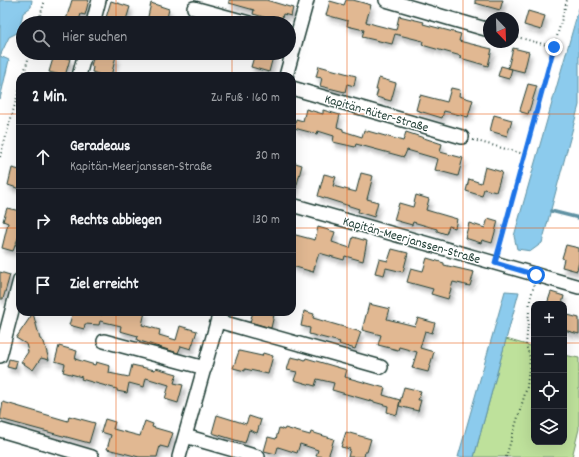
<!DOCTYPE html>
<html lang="de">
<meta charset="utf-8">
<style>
body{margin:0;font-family:Dekko,sans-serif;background:#20242c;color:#f1f3f6}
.controls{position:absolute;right:12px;bottom:12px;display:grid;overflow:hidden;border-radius:8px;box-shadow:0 4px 16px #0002}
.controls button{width:36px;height:36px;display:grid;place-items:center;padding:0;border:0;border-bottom:1px solid #363941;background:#171b24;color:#f1f3f6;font:20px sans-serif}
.compass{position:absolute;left:483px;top:12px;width:36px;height:36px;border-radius:50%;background:#171b24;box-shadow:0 4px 16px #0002;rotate:157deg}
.stop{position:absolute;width:12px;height:12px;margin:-9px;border:3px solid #1a73e8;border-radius:50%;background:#fff}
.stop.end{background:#1a73e8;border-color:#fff;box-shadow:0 1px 4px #0008}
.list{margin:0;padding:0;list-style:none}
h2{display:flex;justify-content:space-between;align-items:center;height:52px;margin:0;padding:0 16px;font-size:17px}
h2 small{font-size:13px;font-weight:400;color:#9ea1a6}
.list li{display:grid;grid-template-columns:26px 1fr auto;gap:12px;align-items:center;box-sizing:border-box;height:64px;padding:0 16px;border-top:1px solid #363941}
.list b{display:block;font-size:15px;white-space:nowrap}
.list p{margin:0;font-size:13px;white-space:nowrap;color:#9ea1a6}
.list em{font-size:13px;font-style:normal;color:#9ea1a6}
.icon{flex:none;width:22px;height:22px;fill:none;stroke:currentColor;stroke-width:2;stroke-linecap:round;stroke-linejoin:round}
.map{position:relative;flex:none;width:579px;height:457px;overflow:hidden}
.search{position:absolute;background:#171b24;box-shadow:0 4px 16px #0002;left:16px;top:16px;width:280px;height:44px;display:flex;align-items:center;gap:10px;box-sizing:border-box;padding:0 14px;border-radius:22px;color:#9ea1a6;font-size:15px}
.panel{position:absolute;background:#171b24;box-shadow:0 4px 16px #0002;left:16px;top:72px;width:280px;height:244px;border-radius:12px}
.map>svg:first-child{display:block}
</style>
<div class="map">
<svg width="579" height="457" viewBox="0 0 579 457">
<defs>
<filter id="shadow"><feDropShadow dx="2.5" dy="4.5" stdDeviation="2" flood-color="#0004"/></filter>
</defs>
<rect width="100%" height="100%" fill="#fff"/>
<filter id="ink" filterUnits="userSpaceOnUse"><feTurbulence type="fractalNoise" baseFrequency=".025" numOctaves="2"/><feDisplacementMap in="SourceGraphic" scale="8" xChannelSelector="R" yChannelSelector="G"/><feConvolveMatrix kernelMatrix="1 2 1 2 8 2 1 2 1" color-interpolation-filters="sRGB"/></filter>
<g filter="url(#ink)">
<!-- green -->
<path fill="#bee19b" stroke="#6e8f68" d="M506,339L534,347V442H564V355L579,358V429L572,457H474Z"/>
<!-- water -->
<path fill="#8ccbed" stroke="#6092a3" d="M0,0H32L31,7L23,13L19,32L9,37L0,56L9,60L0,99Z
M579,8V105L542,243L531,251L517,249L514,236Z
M505,291L519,292L474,457H458Z"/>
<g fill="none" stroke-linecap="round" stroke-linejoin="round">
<!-- stream -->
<path stroke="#6092a3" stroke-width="3.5" d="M551,211L579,218"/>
</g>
<!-- building -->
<path fill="#e1b892" stroke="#1f3d34" filter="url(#shadow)" d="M72,0H89L85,15L81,14L78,23H65Z
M229,0H266L293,8L291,16L283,14L281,22L253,14L254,10L229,3Z
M346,0H353L371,5L366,22L376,25L396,30L399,16L424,22L423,24L461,34L459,41L492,49L488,66L460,58L461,56L422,45L423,41L395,34L392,44L362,37L364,30L347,26L348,21L326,15L330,1L344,5Z
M475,0H503L500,10L475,3Z
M111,1L130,7L125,23H112L105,21Z
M151,3L169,9L166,23H156L147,21Z
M528,11L545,16L541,30L524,25Z
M513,48L529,52L524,72L508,68Z
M97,53H104L116,56L111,76H104L92,72L93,67L91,66L93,58L95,59Z
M255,53H274L269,72L251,67Z
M54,55L70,59L65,76L49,72Z
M319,66L356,76L354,86L347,84L345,92L320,86L322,78L316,77Z
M501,66L512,69L509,79L498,76Z
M379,78L396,83L391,101L376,97L378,90H376Z
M528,84L537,86L528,114L521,112L520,110Z
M451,88L460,90L459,96L473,100L468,117L444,111L442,118L416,110L420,95L447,102Z
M306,109L323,114V110L340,115L337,127L343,129V131L362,137L364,130L403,141L406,132L442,144L440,152L463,158L458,176L435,170L438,159L407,150L404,157L356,144L355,147L333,142L334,136L318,131L317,134L294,128L296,119L303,121Z
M494,115L512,120L507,136L490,131Z
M292,162L302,165L295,192H292Z
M485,167L502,172L496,192L484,189L482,196L466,191L469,179L481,183Z
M12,168L20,170V189L8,185Z
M361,173L373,176L367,199L378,202L374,217L358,212L359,209L318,196L324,174L336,177L333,186L356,192Z
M416,195L429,199L426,210L457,219L455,228L449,226L446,234L437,231V229L413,222L412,225L394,220L399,203L413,207Z
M7,208L20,211V233L13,251L2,248L8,223L3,221Z
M488,218L498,221L492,243L482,240L481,243L465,238L469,223L485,228Z
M318,227L335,232L332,242L350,248L353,237L367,241L363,261L345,256L344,260L319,253L313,272L292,266V234L315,240Z
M566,245L579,248V261L577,271L562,267L564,259L562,258Z
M392,249L408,253L403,272L386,268L384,275L375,273L379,259L388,261Z
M427,258L444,263V265L474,272L470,286L453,282L448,299L431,294L433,289L407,282L411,268L423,271Z
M0,272L10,275L3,299H0Z
M551,292L564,296L562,304H547Z
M369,304L390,309L387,319L415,326L418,318L435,323L432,333L425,331L420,348L434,352L428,372L412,368L417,352L399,347L398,350L378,345L381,335L362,330Z
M304,311L314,314L313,318L361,332L355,349L339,344L340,342L309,334L310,328L301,326Z
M73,312H91L102,315V312H145L142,325L160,330L159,335L176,340L180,326L197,331L191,349L181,346L178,353L137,340L138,336L120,331L121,326L100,321L99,325L85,324L84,329L69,325Z
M253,312H273L272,315H274L271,328L250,322Z
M33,313L40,339L44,342L49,360L41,358L33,370L21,362L28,352L26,344L16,338Z
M564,314L579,318V334L564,330Z
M59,346L77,351L75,359L95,365L96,362L110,366L109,373L129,377L132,365L155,370L156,368L177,374L174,383L183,385L178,403L165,399L169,385L146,378L144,387L129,383L127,393L117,391V389L81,379L82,377L63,372L65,364L55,361Z
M239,351L262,356L263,353L273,356L268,374L245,369V371L233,368Z
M291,357L300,359V358L305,360L306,358L347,370L345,377L385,388L383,395L400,400L397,415L387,412L388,406L332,390L334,383L317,379L315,386L294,380L297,372L287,370Z
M9,359L17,361L15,369L7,367Z
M404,387L421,391L418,400H421L418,411L399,406Z
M3,402L68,421L69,416L95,423L89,443L0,419Z
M217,415L246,424L249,416L261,420L257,433L249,430L245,443L212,433Z
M105,419L115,422L113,429L140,436L145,421L153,424L152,427L173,433L168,448L160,446L157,457H139L107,449L111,435L101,432Z
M279,428L284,430L285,428L310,435L311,432L334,439L328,457L316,456L318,450L300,444L297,453L278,447L276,454L264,451L268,437L276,439Z
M346,432L371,439L367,452H365L364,457H348L350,449L341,447Z"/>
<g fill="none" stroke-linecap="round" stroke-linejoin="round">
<!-- minor casing -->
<g stroke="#1f3d34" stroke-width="16">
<path id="minor" d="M386,0L489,30
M194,8L249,23
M93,23L99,0
M79,76L85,53
M286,76L307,0
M292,88L462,137
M292,205L579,287
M218,321L381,367
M104,341L205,368
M0,356L20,280
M0,430L92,457
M185,436L258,457
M179,457L220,312"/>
</g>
<!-- path -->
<path stroke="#1f3d34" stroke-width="2" stroke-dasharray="1 3" stroke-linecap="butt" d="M38,23L45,0
M513,36L554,47
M23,76L30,53
M473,140L524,154
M0,157L20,87
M498,252L567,0
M506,457L527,387L530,358L526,345L530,300L534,285"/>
<!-- minor -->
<use href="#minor" stroke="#fff" stroke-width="13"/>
</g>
</g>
<g fill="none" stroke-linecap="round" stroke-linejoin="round" filter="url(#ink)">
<!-- route -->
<path stroke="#1a73e8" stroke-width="5" d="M536,275L495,263L554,47"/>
</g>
<!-- grid -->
<path fill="none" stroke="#e8590c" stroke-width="1" stroke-opacity="0.55" d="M116,0V23M232,0V23M347,0V457M463,0V457M116,53V76M232,53V76M0,114H20M292,114H579M0,228H20M292,228H579M116,312V457M232,312V457M0,343H534M564,343H579"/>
<g text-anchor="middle" stroke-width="3" stroke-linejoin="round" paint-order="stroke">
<!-- street labels -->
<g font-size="13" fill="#1f3d34" stroke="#fff">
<text transform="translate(377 112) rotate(16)" y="5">Kapitän-Rüter-Straße</text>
<text transform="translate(412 239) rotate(16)" y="5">Kapitän-Meerjanssen-Straße</text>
</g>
</g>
</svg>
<div class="controls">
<button>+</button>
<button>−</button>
<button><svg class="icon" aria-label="locate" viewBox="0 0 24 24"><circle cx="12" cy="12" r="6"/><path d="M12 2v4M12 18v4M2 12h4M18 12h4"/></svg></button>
<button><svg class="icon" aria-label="layers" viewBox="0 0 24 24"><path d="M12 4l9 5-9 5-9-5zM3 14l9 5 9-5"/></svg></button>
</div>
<svg class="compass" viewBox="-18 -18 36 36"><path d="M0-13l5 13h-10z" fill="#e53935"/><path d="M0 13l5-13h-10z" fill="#9ea1a6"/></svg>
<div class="stop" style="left:536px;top:275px"></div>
<div class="stop end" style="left:554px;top:47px"></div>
<div class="search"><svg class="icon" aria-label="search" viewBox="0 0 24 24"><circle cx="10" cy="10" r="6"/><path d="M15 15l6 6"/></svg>Hier suchen</div>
<section class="panel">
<h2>2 Min.<small>Zu Fuß · 160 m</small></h2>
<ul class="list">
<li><svg class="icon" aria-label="ahead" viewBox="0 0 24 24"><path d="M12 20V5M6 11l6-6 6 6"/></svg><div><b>Geradeaus</b><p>Kapitän-Meerjanssen-Straße</p></div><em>30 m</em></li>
<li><svg class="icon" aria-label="right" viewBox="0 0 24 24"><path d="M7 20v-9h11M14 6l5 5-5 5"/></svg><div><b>Rechts abbiegen</b></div><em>130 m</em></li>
<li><svg class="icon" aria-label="arrive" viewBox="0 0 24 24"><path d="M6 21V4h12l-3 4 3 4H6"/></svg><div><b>Ziel erreicht</b></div></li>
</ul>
</section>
</div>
